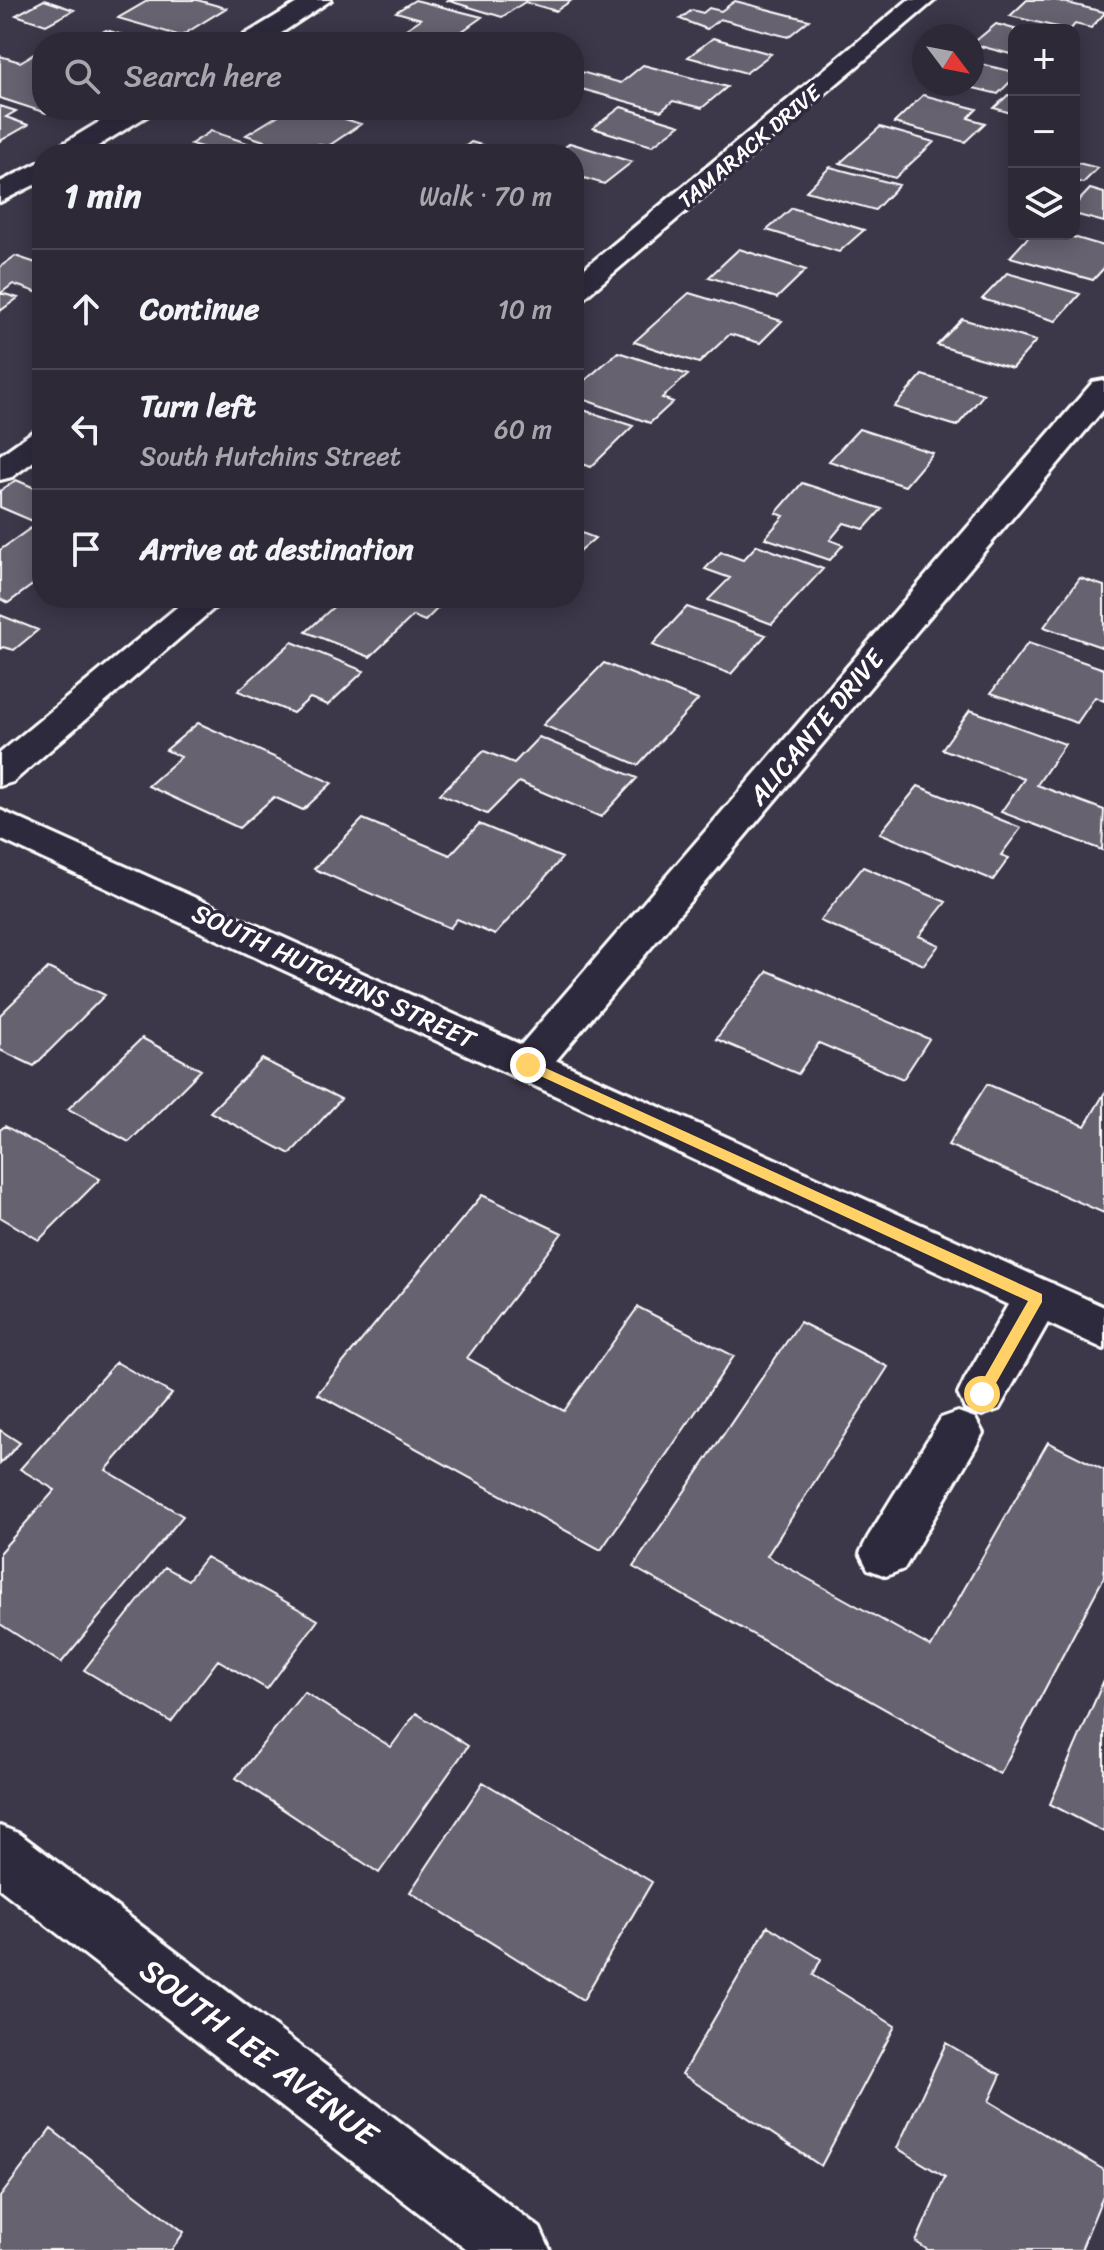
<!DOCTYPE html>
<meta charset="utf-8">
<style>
body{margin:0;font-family:Sriracha,sans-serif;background:#393542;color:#f1f3f6}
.controls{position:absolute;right:24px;top:24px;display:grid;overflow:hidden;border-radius:16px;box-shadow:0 4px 20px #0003}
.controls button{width:72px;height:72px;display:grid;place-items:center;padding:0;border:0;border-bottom:2px solid #484552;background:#2d2937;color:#f1f3f6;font:40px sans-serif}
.compass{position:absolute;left:912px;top:24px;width:72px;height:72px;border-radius:50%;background:#2d2937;box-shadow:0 4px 20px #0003;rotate:122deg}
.stop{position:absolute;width:24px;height:24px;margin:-18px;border:6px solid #ffd166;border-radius:50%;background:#fff}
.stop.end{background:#ffd166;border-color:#fff;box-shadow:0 2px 8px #0008}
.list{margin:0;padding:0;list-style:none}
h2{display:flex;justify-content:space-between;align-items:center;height:104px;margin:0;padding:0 32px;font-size:34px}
h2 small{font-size:26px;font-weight:400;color:#a7a6ad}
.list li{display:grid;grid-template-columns:52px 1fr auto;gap:24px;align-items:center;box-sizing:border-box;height:120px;padding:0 32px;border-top:2px solid #484552}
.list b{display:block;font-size:30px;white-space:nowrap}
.list p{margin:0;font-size:26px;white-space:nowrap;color:#a7a6ad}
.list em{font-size:26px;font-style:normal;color:#a7a6ad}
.icon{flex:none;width:44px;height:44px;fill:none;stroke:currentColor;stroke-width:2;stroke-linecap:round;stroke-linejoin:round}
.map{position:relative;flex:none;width:1104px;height:2250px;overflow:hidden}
.search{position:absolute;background:#2d2937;box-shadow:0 4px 20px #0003;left:32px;top:32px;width:552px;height:88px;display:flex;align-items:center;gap:20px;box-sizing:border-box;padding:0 28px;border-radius:32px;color:#a7a6ad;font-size:30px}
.panel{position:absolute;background:#2d2937;box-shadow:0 4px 20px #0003;left:32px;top:144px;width:552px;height:464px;border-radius:32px}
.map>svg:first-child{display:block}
</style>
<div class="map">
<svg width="1104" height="2250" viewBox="0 0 1104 2250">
<rect width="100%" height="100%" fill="#3c3749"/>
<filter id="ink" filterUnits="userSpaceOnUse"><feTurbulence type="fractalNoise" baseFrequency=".0125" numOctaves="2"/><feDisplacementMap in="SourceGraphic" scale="16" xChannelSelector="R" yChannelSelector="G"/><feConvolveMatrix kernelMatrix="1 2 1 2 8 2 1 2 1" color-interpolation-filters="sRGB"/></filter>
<g filter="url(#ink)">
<!-- building -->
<path fill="#666270" stroke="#fff" stroke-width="2" d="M44,0L74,10L46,25L16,15Z
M149,0H197L226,8L181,36L118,18Z
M415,0L482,17L461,32L477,36L469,42H444L403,31L421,19L396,12Z
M446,0H572L556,11L525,2L502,17Z
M1027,0H1055L1104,12V14L1091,28L1075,24L1070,30L1010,16Z
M735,1L809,20L788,37L720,19L707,29L680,19L692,10L703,13L709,8L721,11Z
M996,24L1018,30H1014V55L972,44Z
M106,30L146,42H84Z
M390,34L418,42H376Z
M713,38L771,54L746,73L688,57Z
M34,54L42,57V110H51L46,113L0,98V56L20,62Z
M972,62L1014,72V78L998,94L957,84H972Z
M643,65L727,87L702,108L673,101L661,111L574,87V70L621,83Z
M923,95L977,109L968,118L985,123L965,142L894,123Z
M1008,95L1014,97V114L994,108Z
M0,106L16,111L6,117L28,125L0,141Z
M621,107L680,125L652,146L593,128Z
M257,110H316L361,124L327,147L318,144L303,154L246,135L277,116Z
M880,127L934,142L895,178L840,163Z
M211,131L280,154H210L214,151L191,144Z
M471,142L513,154H456Z
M570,143L632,162L604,184L574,175V154H556Z
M1074,162L1098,168L1083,183L1074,181Z
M830,167L899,185L875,210L806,191Z
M1090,189L1104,193V222L1074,214V206Z
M792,208L864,230L839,252L767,230Z
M1031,234H1063L1104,246V268L1093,280L1010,257Z
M739,249L806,270L777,298L709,277Z
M15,256L42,265V294L13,284L1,293L18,298L0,311V267Z
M1007,273L1080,294L1056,321L982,299Z
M689,293L782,321L760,343L730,334L699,363L634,342Z
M962,319L1036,341L1012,368L937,345Z
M618,352L688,375L662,398L673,402L650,423L574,396V390Z
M922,375L984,394L957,426L894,407Z
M574,407L633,426L591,467L574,461Z
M859,429L933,453L905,486L829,461Z
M16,480L42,491V525L0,507V491Z
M802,483L882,509L864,529L844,523L830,540L843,545L830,560L765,538L784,516L776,513Z
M35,525L42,528V583L38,581L8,603L0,599V550Z
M574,530L595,538L574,556Z
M757,545L823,569L772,624L708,600L730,578L705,569L721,552L743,560Z
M1080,578L1104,586V648L1044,627Z
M343,598H371L380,601L384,598H429L443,603L425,621L413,616L370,657L306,632Z
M687,607L766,635L731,674L652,645Z
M0,615L38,630L14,650L3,647L0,649Z
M292,642L364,671L328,705L310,698L293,713L238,691Z
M1028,643L1104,669V701L1095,697L1077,723L991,693Z
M604,663L698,700L638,765L543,725Z
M970,710L1065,744L1037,785L1104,810L1102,850L1001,812L1024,779L942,749Z
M198,723L332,783L303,810L274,797L239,828L148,786L181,757L166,750Z
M539,737L637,778L601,817L519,782L487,814L440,794L484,751L514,763Z
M918,786L1021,828L1001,855L1009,858L993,880L880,833Z
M363,819L450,855L479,824L562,858L495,935L457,919L450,928L314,869Z
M863,867L946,902L919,936L939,945L924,965L820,921Z
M48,968L105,995L34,1066L0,1050V1015Z
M768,971L929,1039L903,1079L819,1043L798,1074L716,1039Z
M142,1038L201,1070L129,1142L68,1109Z
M262,1059L341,1099L290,1154L210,1112Z
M987,1084L1085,1126L1104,1094V1213L948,1145Z
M5,1126L100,1179L39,1240L0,1217V1130Z
M482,1195L562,1233L467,1358L564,1411L638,1307L734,1356L601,1550L317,1394Z
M800,1322L888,1367L767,1556L931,1647L1048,1442L1104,1470V1577L1000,1774L633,1567Z
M116,1362L172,1394L106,1470L183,1516L61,1663L0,1624V1552L55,1490L20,1469Z
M0,1430L20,1443L0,1464Z
M206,1557L318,1620L267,1689L218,1660L171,1722L84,1670L165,1567L188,1580Z
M1104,1680V1832L1050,1804Z
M304,1692L391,1747L416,1713L468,1746L379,1873L236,1778Z
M483,1782L652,1882L583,2000L410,1892Z
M768,1926L821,1959L813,1975L895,2026L821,2166L682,2074Z
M946,2043L1001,2075L989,2101L1104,2170V2193L1081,2250H928L916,2242L945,2177L897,2148Z
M51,2129L184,2232L172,2250H0V2197Z"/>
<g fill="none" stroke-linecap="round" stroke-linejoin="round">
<!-- minor casing -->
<g stroke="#fff" stroke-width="6">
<path id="minor" d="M302,0H331L268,42H237L241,37Z
M908,0H935L584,298L574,301V277Z
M119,110H151L147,116L85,154H52L56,148Z
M42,161V181L0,202V182Z
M1104,380V409L543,1076L528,1081L513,1076L507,1065L513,1054L1093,382Z
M42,430V455L12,477L0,480V455L31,433Z
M188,598H226L13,782L0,786V753Z
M1037,1279L1054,1284L1060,1298L1054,1312L999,1409L982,1415L965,1409L958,1394L965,1379L1020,1284Z
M958,1412L975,1418L983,1433L975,1448L904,1569L886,1576L868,1569L860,1553L868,1537L941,1418Z
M0,1826L20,1834L540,2228L550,2250H467L0,1889Z"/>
</g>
<!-- major casing -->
<g stroke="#fff" stroke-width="6">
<path id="major" d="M0,810L1104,1307V1349L0,839Z"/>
</g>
<!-- minor -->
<use href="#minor" fill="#2f2a3d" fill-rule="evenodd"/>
<!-- major -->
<use href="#major" fill="#2f2a3d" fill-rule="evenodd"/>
</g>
</g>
<!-- route -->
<path fill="#ffd166" d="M528,1060L1042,1294V1302L987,1399L982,1400L975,1394L1028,1301L523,1068V1061Z"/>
<g text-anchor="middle" stroke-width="7" stroke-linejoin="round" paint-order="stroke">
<!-- far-street labels -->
<g font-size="22" fill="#fff" stroke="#2f2a3d">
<text transform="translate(749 146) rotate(-40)" y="8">TAMARACK DRIVE</text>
</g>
<!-- street labels -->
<g font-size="26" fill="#fff" stroke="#2f2a3d">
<text transform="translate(816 727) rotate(-50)" y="9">ALICANTE DRIVE</text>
<text transform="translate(334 976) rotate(25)" y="9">SOUTH HUTCHINS STREET</text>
</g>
<!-- near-street labels -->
<g font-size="32" fill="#fff" stroke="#2f2a3d">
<text transform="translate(259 2052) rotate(37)" y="11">SOUTH LEE AVENUE</text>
</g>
</g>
</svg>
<div class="controls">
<button>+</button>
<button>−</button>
<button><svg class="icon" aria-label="layers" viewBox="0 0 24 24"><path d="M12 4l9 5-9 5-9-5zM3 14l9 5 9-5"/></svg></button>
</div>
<svg class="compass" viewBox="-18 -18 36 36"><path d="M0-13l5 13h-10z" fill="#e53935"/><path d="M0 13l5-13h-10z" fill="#a7a6ad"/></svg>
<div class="stop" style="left:982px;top:1394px"></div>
<div class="stop end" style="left:528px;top:1065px"></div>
<div class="search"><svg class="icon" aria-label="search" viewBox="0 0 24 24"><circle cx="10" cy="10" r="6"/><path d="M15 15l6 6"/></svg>Search here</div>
<section class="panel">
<h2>1 min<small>Walk · 70 m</small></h2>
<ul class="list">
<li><svg class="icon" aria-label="ahead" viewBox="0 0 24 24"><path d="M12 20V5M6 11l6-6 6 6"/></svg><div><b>Continue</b></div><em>10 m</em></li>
<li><svg class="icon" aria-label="left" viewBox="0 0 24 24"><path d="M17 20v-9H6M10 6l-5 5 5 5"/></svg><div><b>Turn left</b><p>South Hutchins Street</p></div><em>60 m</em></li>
<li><svg class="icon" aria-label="arrive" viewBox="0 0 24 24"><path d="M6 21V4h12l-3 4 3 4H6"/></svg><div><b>Arrive at destination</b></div></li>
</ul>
</section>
</div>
